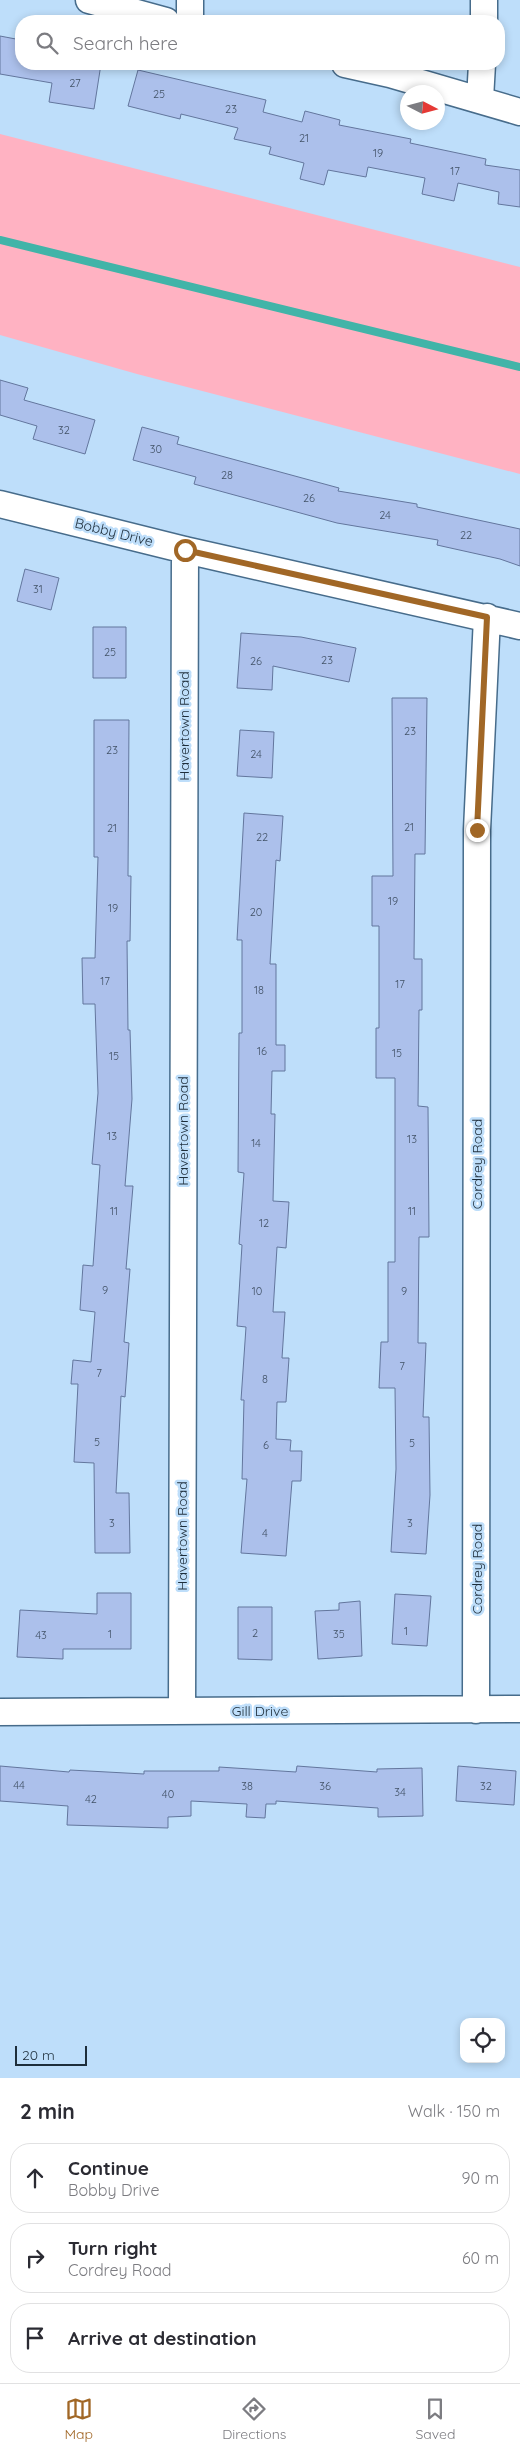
<!DOCTYPE html>
<meta charset="utf-8">
<style>
body{margin:0;font-family:Quicksand,sans-serif;background:#f7f7f7;color:#2b2b33}
.controls{position:absolute;right:15px;bottom:15px;display:grid;overflow:hidden;border-radius:10px;box-shadow:0 2px 8px #0003}
.controls button{width:45px;height:45px;display:grid;place-items:center;padding:0;border:0;border-bottom:1px solid #e1e1e2;background:#fff;color:#2b2b33;font:25px sans-serif}
.compass{position:absolute;left:400px;top:85px;width:45px;height:45px;border-radius:50%;background:#fff;box-shadow:0 2px 8px #0003;rotate:96deg}
.scale{position:absolute;left:15px;bottom:12px;width:72px;box-sizing:border-box;padding-left:5px;border:2px solid #1e2e3b;border-top:0;font-size:14px;line-height:18px;white-space:nowrap;color:#1e2e3b;-webkit-text-stroke:4px #bedefa;paint-order:stroke}
.stop{position:absolute;width:15px;height:15px;margin:-11px;border:4px solid #a16726;border-radius:50%;background:#fff}
.stop.end{background:#a16726;border-color:#fff;box-shadow:0 1px 5px #0008}
.list{margin:0;padding:0;list-style:none}
h2{display:flex;justify-content:space-between;align-items:center;height:65px;margin:0;padding:0 20px;font-size:21px}
h2 small{font-size:16px;font-weight:400;color:#7c7c81}
.list li{display:grid;grid-template-columns:32px 1fr auto;gap:15px;align-items:center;box-sizing:border-box;height:70px;margin:0 10px 10px;padding:0 10px;border:1px solid #e1e1e2;border-radius:20px}
.list b{display:block;font-size:19px;white-space:nowrap}
.list p{margin:0;font-size:16px;white-space:nowrap;color:#7c7c81}
.list em{font-size:16px;font-style:normal;color:#7c7c81}
.icon{flex:none;width:28px;height:28px;fill:none;stroke:currentColor;stroke-width:2;stroke-linecap:round;stroke-linejoin:round}
.map{position:relative;flex:none;width:520px;height:2078px;overflow:hidden}
.search{position:absolute;background:#fff;box-shadow:0 2px 8px #0003;left:15px;right:15px;top:15px;height:55px;display:flex;align-items:center;gap:12px;box-sizing:border-box;padding:0 18px;border-radius:20px;color:#7c7c81;font-size:19px}
.sheet{height:305px;background:#fff}
nav{display:flex;justify-content:space-around;align-items:center;box-sizing:border-box;height:70px;border-top:1px solid #e1e1e2;background:#fff;font-size:14px;color:#7c7c81}
nav a{display:grid;justify-items:center;gap:2px}
nav .on{color:#a16726}
.map>svg:first-child{display:block}
</style>
<div class="map">
<svg width="520" height="2078" viewBox="0 0 520 2078">
<rect width="100%" height="100%" fill="#bedefa"/>
<!-- green -->
<path fill="#ffb2c2" d="M0,134L520,267V474L137,374L0,335Z"/>
<g fill="none" stroke-linecap="round" stroke-linejoin="round">
<!-- stream -->
<path stroke="#41b4a8" stroke-width="8" d="M0,240L520,367"/>
</g>
<!-- building -->
<path fill="#acc0eb" stroke="#63769d" d="M0,36L21,40V64H101L94,109L49,102L52,83L0,74Z
M138,70L266,100L263,112L302,122L305,111L340,120L339,125L411,139L410,143L486,159L485,165L520,170V207L498,204L499,192L458,183L454,201L422,194L425,178L368,167L366,177L328,170L324,185L300,179L304,163L269,154L271,147L234,139L238,128L181,114L180,119L128,106Z
M0,380L28,388L24,400L95,420L85,454L33,439L37,426L0,415Z
M142,427L179,437L177,444L339,488L338,491L417,504V507L520,529V566L500,559L437,545L438,540L337,523L194,484L196,477L133,460Z
M25,569L59,578L51,610L17,601Z
M93,627H126V678H93Z
M241,633L301,637L356,648L349,682L273,666L272,690L237,688Z
M392,698H427L425,854H415L414,959H422V1010H419L418,1106L428,1107L429,1237H419L418,1343H426L423,1417H429L430,1495L426,1554L391,1552L396,1469L395,1388H379L381,1342H388V1262H395V1078H376V1028H379V926H372V876H393Z
M94,720H129L128,876H131L130,941H127L128,1030H130L132,1099L125,1186H133L126,1269H130L124,1342L129,1343L125,1397L121,1396L116,1493H129L130,1553H95L94,1463L74,1462L78,1384H71L73,1360L91,1362L95,1312L80,1310L83,1265L93,1266L100,1165L92,1164L98,1093L95,1004H83L82,958H95L98,857H94Z
M240,730L274,732L272,778L237,776Z
M244,813L283,816L280,861L276,860L270,964H276V1045H285V1071H272L271,1114H275L273,1201L289,1202L286,1248L277,1247L273,1312H285L282,1358H289L286,1402H277L276,1439L291,1440L290,1451H302L301,1481H292L286,1556L241,1553L247,1479H242L244,1400H241L246,1327L237,1326L242,1245L239,1244L244,1173L238,1172L239,1033H242V940H237Z
M97,1593H131V1649H63V1659L17,1657L20,1610L97,1614Z
M395,1594L431,1596L427,1646L392,1644Z
M360,1601L362,1656L318,1659L315,1611L339,1610V1603Z
M238,1607H272V1660L238,1659Z
M0,1766L69,1772L70,1770L144,1774V1771H219V1767L296,1772L297,1766L377,1772V1769L422,1768L423,1816L378,1817V1808L276,1801V1804H266L265,1818L246,1817L247,1804L191,1801V1816L168,1817V1828L67,1825L68,1806L0,1801Z
M458,1766L516,1771L514,1805L456,1801Z"/>
<g fill="none" stroke-linecap="round" stroke-linejoin="round">
<!-- minor casing -->
<g stroke="#476c8b" stroke-width="29">
<path id="minor" d="M89,0L166,21
M190,0V21
M484,21V0
M345,64L390,74L520,112
M480,99L482,64
M0,504L185,550L520,626
M476,1710L477,830L487,617
M182,1711L185,550
M0,1712L520,1709"/>
</g>
<!-- minor -->
<use href="#minor" stroke="#fff" stroke-width="26"/>
</g>
<g fill="none" stroke-linecap="round" stroke-linejoin="round">
<!-- route -->
<path stroke="#a16726" stroke-width="6" d="M185,550L487,617L477,830"/>
</g>
<g text-anchor="middle" stroke-width="5" stroke-linejoin="round" paint-order="stroke">
<!-- number labels -->
<g font-size="11" fill="#425267">
<text x="75" y="87">27</text>
<text x="159" y="98">25</text>
<text x="231" y="113">23</text>
<text x="304" y="142">21</text>
<text x="378" y="157">19</text>
<text x="455" y="175">17</text>
<text x="64" y="434">32</text>
<text x="156" y="453">30</text>
<text x="227" y="479">28</text>
<text x="309" y="502">26</text>
<text x="385" y="519">24</text>
<text x="466" y="539">22</text>
<text x="38" y="593">31</text>
<text x="110" y="656">25</text>
<text x="327" y="664">23</text>
<text x="256" y="665">26</text>
<text x="410" y="735">23</text>
<text x="112" y="754">23</text>
<text x="256" y="758">24</text>
<text x="409" y="831">21</text>
<text x="112" y="832">21</text>
<text x="262" y="841">22</text>
<text x="393" y="905">19</text>
<text x="113" y="912">19</text>
<text x="256" y="916">20</text>
<text x="105" y="985">17</text>
<text x="400" y="988">17</text>
<text x="259" y="994">18</text>
<text x="262" y="1055">16</text>
<text x="397" y="1057">15</text>
<text x="114" y="1060">15</text>
<text x="112" y="1140">13</text>
<text x="412" y="1143">13</text>
<text x="256" y="1147">14</text>
<text x="114" y="1215">11</text>
<text x="412" y="1215">11</text>
<text x="264" y="1227">12</text>
<text x="105" y="1294">9</text>
<text x="257" y="1295">10</text>
<text x="404" y="1295">9</text>
<text x="402" y="1370">7</text>
<text x="99" y="1377">7</text>
<text x="265" y="1383">8</text>
<text x="97" y="1446">5</text>
<text x="412" y="1447">5</text>
<text x="266" y="1449">6</text>
<text x="112" y="1527">3</text>
<text x="410" y="1527">3</text>
<text x="265" y="1537">4</text>
<text x="406" y="1635">1</text>
<text x="255" y="1637">2</text>
<text x="110" y="1638">1</text>
<text x="339" y="1638">35</text>
<text x="41" y="1639">43</text>
<text x="19" y="1789">44</text>
<text x="247" y="1790">38</text>
<text x="325" y="1790">36</text>
<text x="486" y="1790">32</text>
<text x="400" y="1796">34</text>
<text x="168" y="1798">40</text>
<text x="91" y="1803">42</text>
</g>
<!-- street labels -->
<g font-size="14" fill="#1e2e3b" stroke="#bedefa">
<text transform="translate(114 532) rotate(14)" y="5">Bobby Drive</text>
<text transform="translate(184 726) rotate(-90)" y="5">Havertown Road</text>
<text transform="translate(183 1131) rotate(-90)" y="5">Havertown Road</text>
<text transform="translate(477 1164) rotate(-90)" y="5">Cordrey Road</text>
<text transform="translate(182 1536) rotate(-90)" y="5">Havertown Road</text>
<text transform="translate(477 1569) rotate(-90)" y="5">Cordrey Road</text>
<text x="260" y="1716">Gill Drive</text>
</g>
</g>
</svg>
<div class="controls">
<button><svg class="icon" aria-label="locate" viewBox="0 0 24 24"><circle cx="12" cy="12" r="6"/><path d="M12 2v4M12 18v4M2 12h4M18 12h4"/></svg></button>
</div>
<svg class="compass" viewBox="-18 -18 36 36"><path d="M0-13l5 13h-10z" fill="#e53935"/><path d="M0 13l5-13h-10z" fill="#7c7c81"/></svg>
<div class="scale">20 m</div>
<div class="stop" style="left:185px;top:550px"></div>
<div class="stop end" style="left:477px;top:830px"></div>
<div class="search"><svg class="icon" aria-label="search" viewBox="0 0 24 24"><circle cx="10" cy="10" r="6"/><path d="M15 15l6 6"/></svg>Search here</div>
</div>
<section class="sheet">
<h2>2 min<small>Walk · 150 m</small></h2>
<ul class="list">
<li><svg class="icon" aria-label="ahead" viewBox="0 0 24 24"><path d="M12 20V5M6 11l6-6 6 6"/></svg><div><b>Continue</b><p>Bobby Drive</p></div><em>90 m</em></li>
<li><svg class="icon" aria-label="right" viewBox="0 0 24 24"><path d="M7 20v-9h11M14 6l5 5-5 5"/></svg><div><b>Turn right</b><p>Cordrey Road</p></div><em>60 m</em></li>
<li><svg class="icon" aria-label="arrive" viewBox="0 0 24 24"><path d="M6 21V4h12l-3 4 3 4H6"/></svg><div><b>Arrive at destination</b></div></li>
</ul>
</section>
<nav>
<a class="on"><svg class="icon" aria-label="map" viewBox="0 0 24 24"><path d="M3 6l6-2 6 2 6-2v14l-6 2-6-2-6 2zM9 4v14M15 6v14"/></svg>Map</a>
<a><svg class="icon" aria-label="directions" viewBox="0 0 24 24"><path d="M12 3l9 9-9 9-9-9zM9 14v-3h6M13 9l2 2-2 2"/></svg>Directions</a>
<a><svg class="icon" aria-label="saved" viewBox="0 0 24 24"><path d="M7 4h10v16l-5-4-5 4z"/></svg>Saved</a>
</nav>
